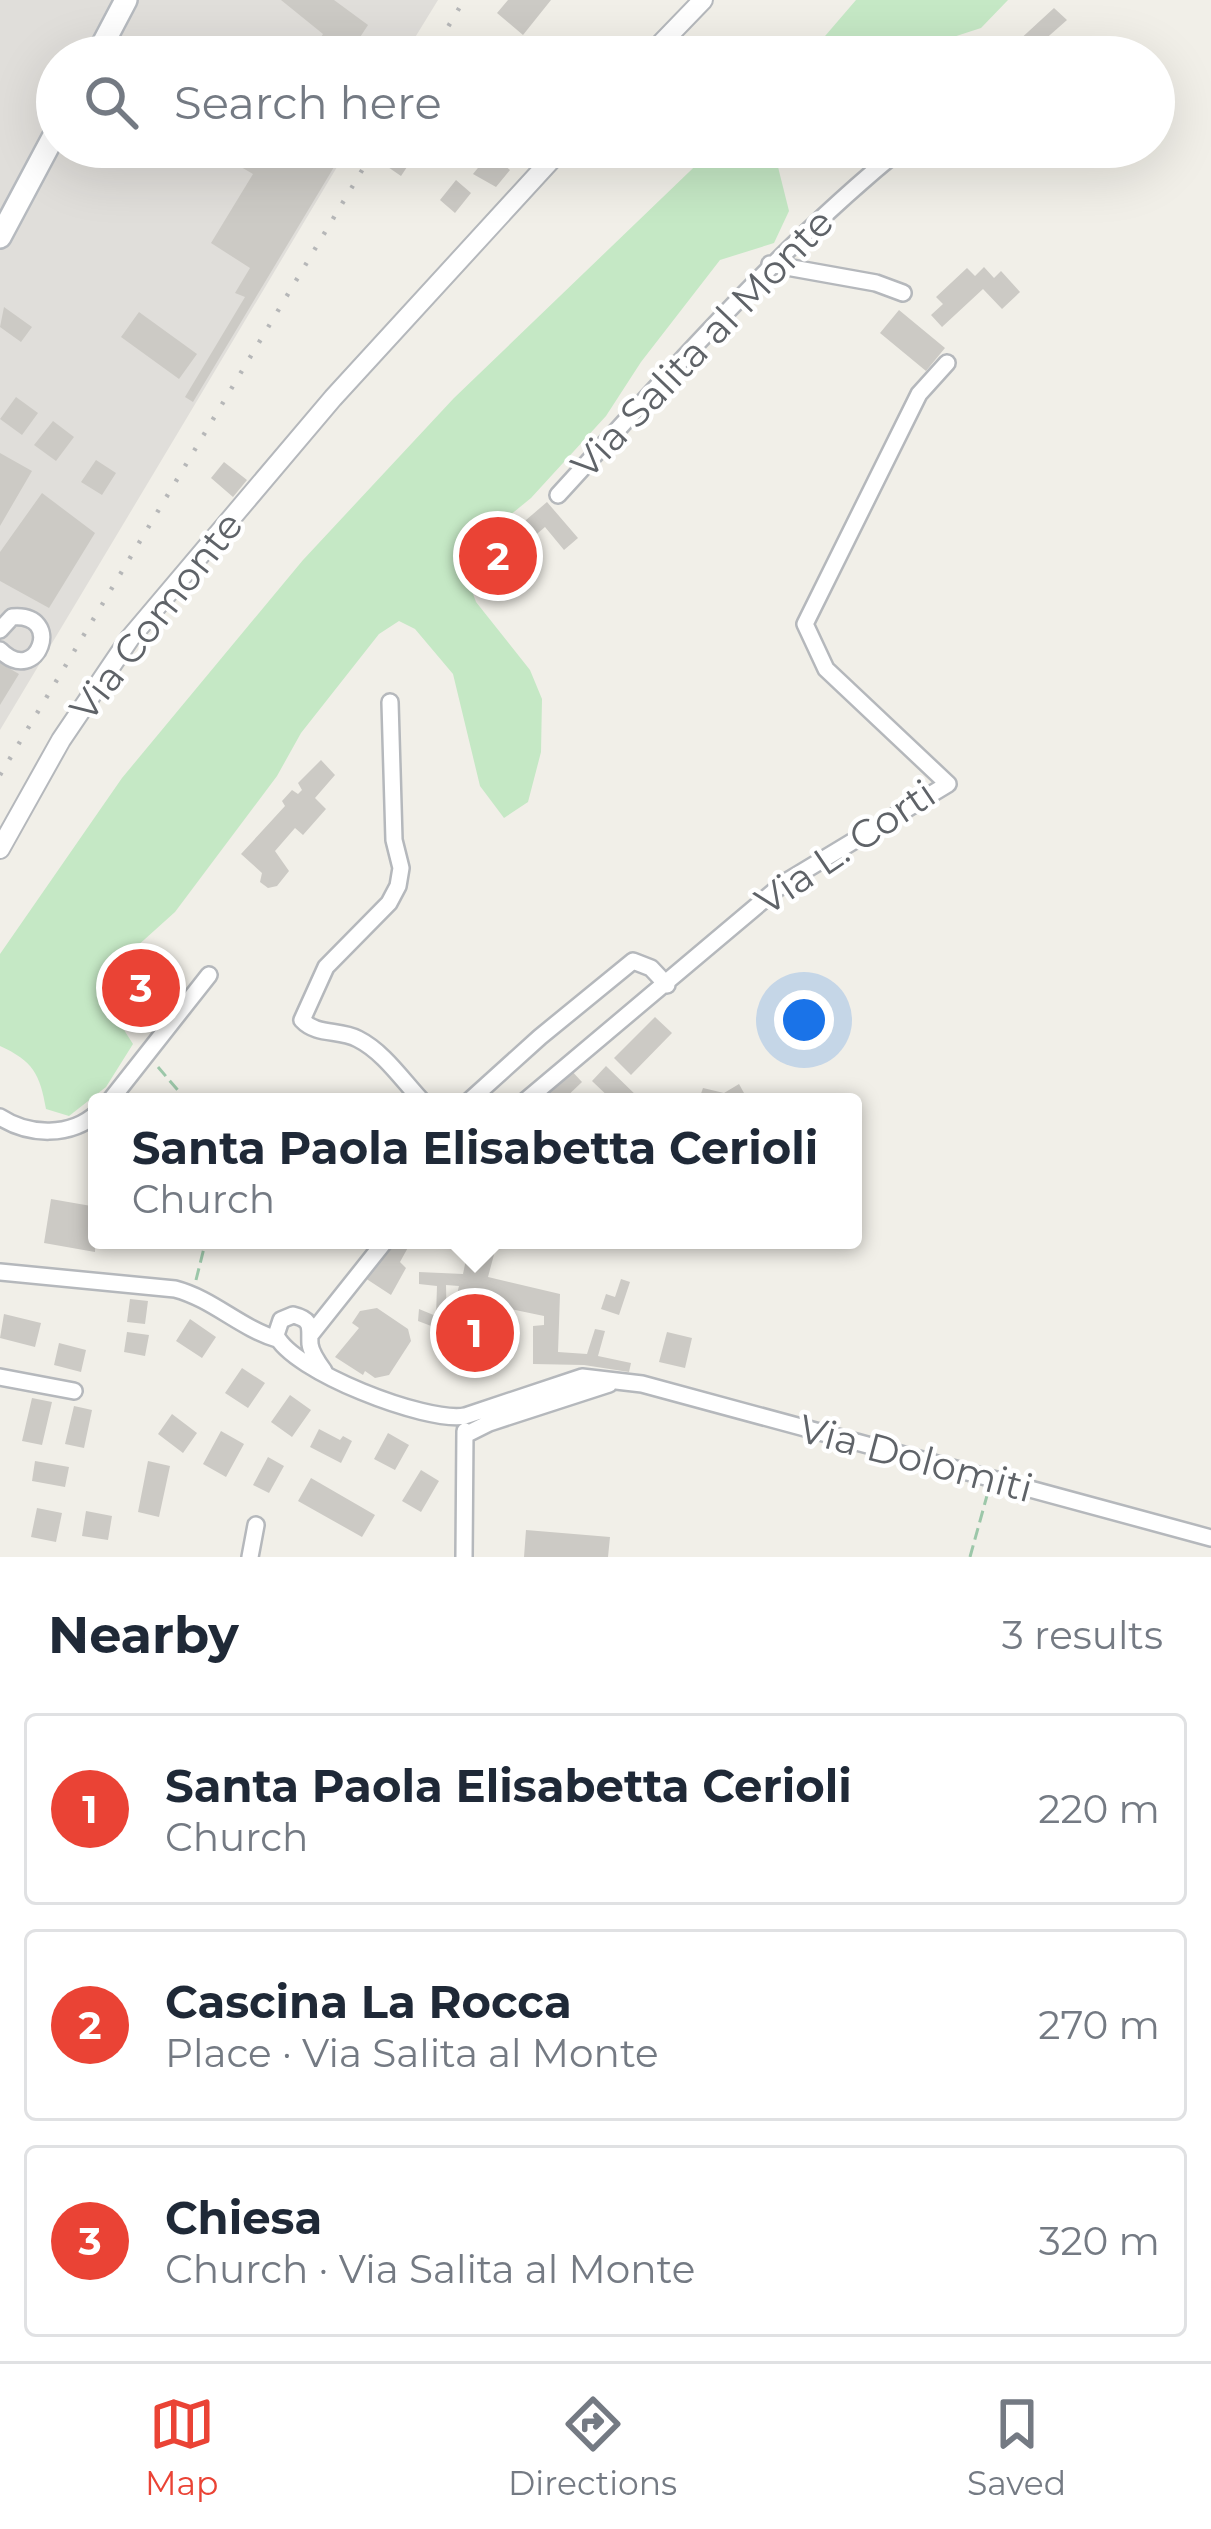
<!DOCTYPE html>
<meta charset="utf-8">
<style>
body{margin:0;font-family:Montserrat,sans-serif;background:#f6f6f7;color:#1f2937}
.you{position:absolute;left:804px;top:1020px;width:42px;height:42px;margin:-30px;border:9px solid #fff;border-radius:50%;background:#1a73e8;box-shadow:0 0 0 18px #1a73e833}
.badge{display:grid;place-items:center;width:78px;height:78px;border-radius:50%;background:#ea4335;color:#fff;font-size:39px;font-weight:700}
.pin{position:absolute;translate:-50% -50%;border:6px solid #fff;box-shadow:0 3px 12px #0006}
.popup{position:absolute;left:88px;top:1093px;width:774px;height:156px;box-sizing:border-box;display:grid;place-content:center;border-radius:12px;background:#fff;filter:drop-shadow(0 3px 9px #0005);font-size:39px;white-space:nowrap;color:#747a83}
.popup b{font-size:45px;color:#1f2937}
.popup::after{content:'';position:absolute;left:50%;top:100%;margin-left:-24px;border:24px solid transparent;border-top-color:#fff}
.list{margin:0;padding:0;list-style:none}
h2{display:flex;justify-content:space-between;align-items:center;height:156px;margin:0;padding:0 48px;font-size:51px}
h2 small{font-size:39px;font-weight:400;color:#747a83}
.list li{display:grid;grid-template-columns:78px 1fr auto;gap:36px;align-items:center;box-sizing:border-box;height:192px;margin:0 24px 24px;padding:0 24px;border:3px solid #e0e1e3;border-radius:12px}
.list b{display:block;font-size:45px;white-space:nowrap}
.list p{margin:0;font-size:39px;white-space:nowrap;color:#747a83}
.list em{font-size:39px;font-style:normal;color:#747a83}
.icon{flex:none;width:66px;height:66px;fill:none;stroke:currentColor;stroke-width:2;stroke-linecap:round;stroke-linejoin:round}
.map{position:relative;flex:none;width:1211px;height:1557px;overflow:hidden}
.search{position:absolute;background:#fff;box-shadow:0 12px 48px #0002;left:36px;right:36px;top:36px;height:132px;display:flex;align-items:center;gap:30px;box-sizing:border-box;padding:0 42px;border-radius:66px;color:#747a83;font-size:45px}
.sheet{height:804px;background:#fff}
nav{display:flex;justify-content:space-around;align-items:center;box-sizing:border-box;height:168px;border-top:3px solid #e0e1e3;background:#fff;font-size:33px;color:#747a83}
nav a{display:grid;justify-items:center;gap:6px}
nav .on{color:#ea4335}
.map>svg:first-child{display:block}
</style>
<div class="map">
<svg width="1211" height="1557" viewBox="0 0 1211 1557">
<rect width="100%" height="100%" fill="#f1efe8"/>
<!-- industrial -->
<path fill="#e0deda" d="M0,0H438L403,57H57V147H349L0,730Z"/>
<!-- green -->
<path fill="#c5e8c5" d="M856,0H1008L981,28L892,57H807Z
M715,147H773L789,211L774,243L720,260L641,362L606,416L531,498L476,543L463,567L476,602L530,670L542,699L541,752L528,802L504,818L480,786L453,674L415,629L399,621L379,634L301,733L277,776L175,912L105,975L103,997L133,1044L106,1087L69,1116L46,1109C40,1074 33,1061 0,1046V954L122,778L303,560L454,398Z"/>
<!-- building -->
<path fill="#cccac5" d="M281,0H334L368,25L351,51L361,57H309L323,34Z
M508,0H551L523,35L497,13Z
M1054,8L1067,20L1025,57H984L996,44L1005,53Z
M481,38L505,53L503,57H470Z
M254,147H346L193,402L185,397L245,297L235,293L250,268L211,243L253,174L241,167Z
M397,148L413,158L401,176L385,165Z
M490,153L510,170L496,187L473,174Z
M456,180L471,193L455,213L440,200Z
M984,267L994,278L1001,271L1020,292L1002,309L983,289L942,327L931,315L943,304L936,297L967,268L975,276Z
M4,307L32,327L21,342L0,327Z
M899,310L945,348L926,371L880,333Z
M139,312L197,354L179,379L121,337Z
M16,397L38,413L22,435L0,419Z
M53,421L74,437L56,461L34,445Z
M0,453L32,471L0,526Z
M96,460L116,473L102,495L81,482Z
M224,462L247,480L233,497L211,478Z
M42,493L95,533L49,608L0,581V552Z
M547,502L578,538L564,550L545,527L504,562L522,584L505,598L476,563Z
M0,663L19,674L0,705Z
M321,760L335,775L315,798L326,809L303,835L295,828L275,851L289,871L277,886L268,888L260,882L262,873L241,854L285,806L282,801L292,790L298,794L302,790L298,783Z
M144,968L162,984L138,1009L121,993Z
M655,1017L672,1033L631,1075L614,1058Z
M606,1066L641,1100L638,1102H614L592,1081Z
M569,1068L582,1082L561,1102H534Z
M739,1084L749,1102H698L703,1088L724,1093Z
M51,1199L97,1207L95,1252L44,1243Z
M391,1240H423L422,1246L411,1242L400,1262L406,1268L391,1295L365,1278Z
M470,1240H485L484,1244L496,1247L488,1277L560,1294L558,1352L587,1354L595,1329L605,1331L598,1356L631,1363L629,1372L584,1365L533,1364V1326L544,1325V1316L486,1304L487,1361H463L462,1304L455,1302L459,1286L446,1285L447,1332L418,1321L419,1309L436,1316L437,1286L419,1284V1272L463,1274Z
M621,1279L630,1282L619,1315L601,1309L606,1294L615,1297Z
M130,1299L148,1301L145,1324L127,1322Z
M377,1308L408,1329L411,1341L389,1375L375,1378L365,1371L363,1375L335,1357L359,1328L352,1323L360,1311Z
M4,1314L41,1323L35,1347L0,1338Z
M190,1319L216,1337L202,1358L176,1341Z
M127,1332L149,1335L145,1356L124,1352Z
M667,1332L692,1338L685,1368L659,1362Z
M59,1343L86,1350L81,1372L54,1365Z
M242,1368L265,1383L248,1408L225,1393Z
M290,1395L311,1410L292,1437L271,1422Z
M32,1398L52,1402L42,1445L22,1441Z
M74,1406L92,1410L84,1448L65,1444Z
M172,1414L197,1433L183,1453L158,1434Z
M319,1429L340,1440L343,1436L352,1441L341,1463L310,1447Z
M221,1431L244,1444L226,1477L203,1464Z
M388,1433L409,1445L395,1470L374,1459Z
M268,1457L284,1466L269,1493L253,1485Z
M35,1461L69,1467L65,1487L32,1481Z
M148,1461L170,1466L159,1517L138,1512Z
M421,1470L439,1481L421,1512L402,1501Z
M311,1478L375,1515L362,1537L298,1501Z
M37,1508L62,1513L56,1542L31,1537Z
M86,1511L112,1516L108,1540L82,1536Z
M526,1530L610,1537L608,1557H524Z"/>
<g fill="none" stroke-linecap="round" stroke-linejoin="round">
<!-- minor casing -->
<g stroke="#b5b8bc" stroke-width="20">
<path id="minor" d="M920,57L943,47L957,57
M770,264L876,283L903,293
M558,495C669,374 775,251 903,147
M0,630L12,617C65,612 38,688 0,650
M390,702L394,840L401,868L398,886L389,903L326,967L302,1020C317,1036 339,1029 358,1039C384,1052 403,1081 423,1102
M109,1102L209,975
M468,1102L540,1037L633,961L651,968L667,985
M524,1102L784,883L948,784L826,669L805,624L919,394L947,363
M0,1117C29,1136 71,1137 97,1113
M0,1272L175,1289C213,1299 240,1328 277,1339
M312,1333L386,1240
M324,1371C319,1364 311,1353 310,1344C309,1328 314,1320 293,1315L281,1320L276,1335C292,1371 426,1423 465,1416L582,1377L642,1384L1211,1538
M0,1377L74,1391
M465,1435L489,1423L609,1384
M250,1557L256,1525
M464,1557L465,1431"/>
</g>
<!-- tertiary casing -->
<g stroke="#b5b8bc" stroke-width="22">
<path id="tertiary" d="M648,57L703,0
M0,849L61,740L130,638L333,398L563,147"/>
</g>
<!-- secondary casing -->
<g stroke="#b6babf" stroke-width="26">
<path id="secondary" d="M96,57L126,0
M0,237L57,130"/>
</g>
<!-- path -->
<path stroke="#9cc7a9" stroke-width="3" stroke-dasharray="12 6" stroke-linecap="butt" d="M158,1067L188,1102
M196,1280L206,1240
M970,1557L988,1492"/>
<!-- minor -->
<use href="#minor" stroke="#fff" stroke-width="15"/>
<!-- tertiary -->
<use href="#tertiary" stroke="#fff" stroke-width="18"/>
<!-- secondary -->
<use href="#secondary" stroke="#fff" stroke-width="21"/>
<!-- rail -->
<path stroke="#b6b7b8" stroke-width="4.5" stroke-dasharray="3 15" stroke-linecap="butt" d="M430,57L464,0
M0,775L376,147"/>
</g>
<g text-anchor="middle" stroke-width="9" stroke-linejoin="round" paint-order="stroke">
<!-- street labels -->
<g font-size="39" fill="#5f6368" stroke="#fff">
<text transform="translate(702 343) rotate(-46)" y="14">Via Salita al Monte</text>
<text transform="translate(156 616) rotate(-52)" y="14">Via Comonte</text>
<text transform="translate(845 847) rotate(-34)" y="14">Via L. Corti</text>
<text transform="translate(916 1458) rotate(15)" y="14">Via Dolomiti</text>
</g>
</g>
</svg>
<div class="you"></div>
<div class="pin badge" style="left:475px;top:1333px">1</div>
<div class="popup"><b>Santa Paola Elisabetta Cerioli</b>Church</div>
<div class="pin badge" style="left:498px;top:556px">2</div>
<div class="pin badge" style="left:141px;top:988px">3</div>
<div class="search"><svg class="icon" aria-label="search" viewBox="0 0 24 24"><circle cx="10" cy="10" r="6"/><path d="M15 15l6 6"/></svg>Search here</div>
</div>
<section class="sheet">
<h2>Nearby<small>3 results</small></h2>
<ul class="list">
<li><span class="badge">1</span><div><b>Santa Paola Elisabetta Cerioli</b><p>Church</p></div><em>220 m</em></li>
<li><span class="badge">2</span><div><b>Cascina La Rocca</b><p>Place · Via Salita al Monte</p></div><em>270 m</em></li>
<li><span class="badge">3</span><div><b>Chiesa</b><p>Church · Via Salita al Monte</p></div><em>320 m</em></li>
</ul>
</section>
<nav>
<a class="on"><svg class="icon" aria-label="map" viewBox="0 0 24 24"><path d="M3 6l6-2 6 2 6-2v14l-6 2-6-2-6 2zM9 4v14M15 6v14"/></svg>Map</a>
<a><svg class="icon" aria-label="directions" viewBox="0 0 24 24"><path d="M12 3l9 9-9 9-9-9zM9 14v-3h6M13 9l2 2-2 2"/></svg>Directions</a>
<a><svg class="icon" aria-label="saved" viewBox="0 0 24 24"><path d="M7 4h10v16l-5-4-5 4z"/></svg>Saved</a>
</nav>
